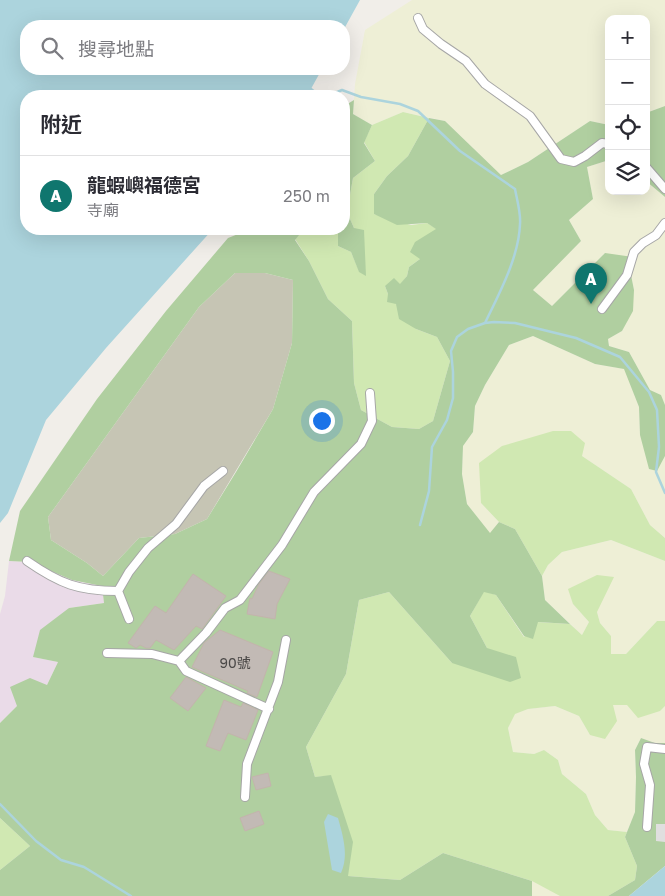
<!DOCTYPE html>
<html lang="zh-TW">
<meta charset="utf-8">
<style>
body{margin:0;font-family:"Golos Text","Noto Sans TC",sans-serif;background:#f7f7f7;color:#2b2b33}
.controls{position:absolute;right:15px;top:15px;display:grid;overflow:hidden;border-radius:10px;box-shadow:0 5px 20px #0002}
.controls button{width:45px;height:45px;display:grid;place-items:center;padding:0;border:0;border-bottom:1px solid #e1e1e2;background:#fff;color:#2b2b33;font:25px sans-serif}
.you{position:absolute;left:321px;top:420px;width:18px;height:18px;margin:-12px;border:4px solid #fff;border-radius:50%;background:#1a73e8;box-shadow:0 0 0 8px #1a73e833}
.badge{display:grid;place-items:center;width:32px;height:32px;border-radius:50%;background:#0f766e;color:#fff;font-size:16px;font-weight:700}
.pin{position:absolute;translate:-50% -41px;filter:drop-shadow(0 1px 2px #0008)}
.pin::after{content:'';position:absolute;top:26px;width:18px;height:15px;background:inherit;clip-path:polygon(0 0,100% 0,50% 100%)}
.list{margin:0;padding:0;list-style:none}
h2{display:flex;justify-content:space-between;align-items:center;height:65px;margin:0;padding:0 20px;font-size:21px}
h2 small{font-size:16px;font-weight:400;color:#7c7c81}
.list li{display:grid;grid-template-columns:32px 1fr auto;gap:15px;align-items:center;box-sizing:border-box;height:80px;padding:0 20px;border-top:1px solid #e1e1e2}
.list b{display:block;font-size:19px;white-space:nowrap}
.list p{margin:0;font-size:16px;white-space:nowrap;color:#7c7c81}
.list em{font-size:16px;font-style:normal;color:#7c7c81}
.icon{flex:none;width:28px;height:28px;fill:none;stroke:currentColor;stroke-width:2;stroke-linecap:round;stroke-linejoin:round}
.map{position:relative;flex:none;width:665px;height:896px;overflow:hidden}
.search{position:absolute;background:#fff;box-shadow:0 5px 20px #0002;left:20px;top:20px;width:330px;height:55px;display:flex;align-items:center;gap:12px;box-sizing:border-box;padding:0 18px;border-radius:20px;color:#7c7c81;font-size:19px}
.panel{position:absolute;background:#fff;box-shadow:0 5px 20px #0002;left:20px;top:90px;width:330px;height:145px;border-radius:20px}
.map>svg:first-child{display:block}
</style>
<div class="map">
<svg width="665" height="896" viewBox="0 0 665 896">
<rect width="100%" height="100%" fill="#f1eee9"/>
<!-- residential -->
<path fill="#e0dfdf" d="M656,824H665V842H655Z"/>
<!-- industrial -->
<path fill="#eadbe8" d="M9,561L30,562L72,580L102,586L104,603L69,608L34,657L58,662L47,685L17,706L0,723V614L5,596Z"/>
<!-- construction -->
<path fill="#c6c5b4" d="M235,273H265L293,280L292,343L273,409L207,519L175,534L139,538L103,576L87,563L51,540L48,517L199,307Z"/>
<!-- farmland -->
<path fill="#eeefd6" d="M412,0H665V106L646,113V19H609V125L590,121L528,162L501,175L445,121L403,112L372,125L353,114L355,84L365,30Z
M609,160V191H646V181L665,197V405L661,395L650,390L629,352L609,346L608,339L622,331L634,290L631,275L605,253L552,306L533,290L581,241L569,220L593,199L587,167Z
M533,336L595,364L625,369L639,407L640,435L657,471L665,456V538L650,525L631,489L582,456L481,503L499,522L490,534L467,504L462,474L463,446L473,432L475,406L485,385L509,345Z
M611,540L665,561V621H657L626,654H611V636L600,623L597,612L573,604L589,622L582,635L545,600L542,576L548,565L562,552Z
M613,705H627L660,711L665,706V743H655L641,738L635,750L636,777L635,812L627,832L608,830L595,815L586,794L562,774L558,760L544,750L534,754L513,752L508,728L514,714L528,709L555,706L579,716L590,735Z
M532,881L558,894L560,896H532Z"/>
<!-- grass -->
<path fill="#d0e8b2" d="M403,112L429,118L408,156L387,176L374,194V214L411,225L427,223L437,229L420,259L409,267L407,276L400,285L385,286L388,294L416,329L437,337L450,361L433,421L419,429L392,427L361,410L354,383L352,321L328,299L309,261L295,239L304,229H331L338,232V246L351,252L359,271L354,228L347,212L353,178L375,161L364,142L372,125Z
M553,431H571L585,443L582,456L631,489L650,525L665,538V561L611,540L562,552L548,565L542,576L515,529L499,522L481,503L479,463L502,446Z
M597,575L614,577L597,612L600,623L611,636V654H626L657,621H665V706L660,711L638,718L627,705H613L617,721L605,739L590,735L579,716L555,706L528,709L515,714L508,728L513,752L534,754L544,750L558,760L562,774L586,794L595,815L608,830L627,832L625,837L637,866L635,880L608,896H560L532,881L443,853L400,880L348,876L331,776L315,777L306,747L346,674L359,600L389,592L452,663L487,648L470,616L484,591L496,595L524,637L537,622L570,624L582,635L589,622L573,604L568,589Z
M0,818L30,846L0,870Z"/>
<!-- forest -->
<path fill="#b0cfa0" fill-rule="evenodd" d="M354,100L353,114L372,125L364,143L375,161L353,178L347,212L354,228L364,230L366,276L359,272L351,252L338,246V232L331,229H344V106Z
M665,106V197L646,181V113Z
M429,118L445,121L501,175L528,162L590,121L609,125V160L587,167L593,199L569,220L581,241L533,290L552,306L605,253L633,257L631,275L634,290L633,311L622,331L608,339L609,346L629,352L650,390L661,395L665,405V456L657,471L649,469L640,435L639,407L624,369L595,364L533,336L509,345L485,385L475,406L473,432L463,446L462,474L467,504L490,533L499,522L515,529L542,576L545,600L570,624L538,622L533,639L524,636L496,595L484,592L470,616L487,648L516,657L521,678L510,682L452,663L389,592L359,600L346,674L306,747L315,777L331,775L353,842L348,876L400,880L443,853L532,881V896H0V870L30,846L0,818V723L17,706L10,687L30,678L47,685L58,662L33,657L40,630L69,608L104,603L102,586L72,580L30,562L9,561L20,511L97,399L166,311L228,238L251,229H304L295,240L309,261L328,299L352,321L354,383L361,410L392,427L419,429L433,421L450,361L437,337L416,329L399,319L396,304L387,302L388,294L385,286L394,278L400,284L407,276L409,267L420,259L410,252L415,242L436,229L427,223L397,225L374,214V194L387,176L408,156ZM235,273H265L293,280L292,343L273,409L236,472L207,519L175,534L139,538L103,576L87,563L51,540L48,517L199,307Z
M641,738L655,743H665V824H656V841L665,842V866L629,896H608L635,880L637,866L625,837L635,812L636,777L635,750Z"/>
<!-- water -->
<path fill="#acd4dd" d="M0,0H360L344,29V26H26V69H322L307,96H26V229H213L106,348L46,420L8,513L0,523Z
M328,814L338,818C343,836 349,855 341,873L332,870L324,822Z
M665,866V896H629Z"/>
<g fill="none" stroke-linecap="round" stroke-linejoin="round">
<!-- stream -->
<path stroke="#acd4dd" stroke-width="2.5" d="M311,89L320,96
M328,96L342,90L361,97L400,104L418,111L460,151L515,189C517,200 521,213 520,224C519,257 499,294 485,323L468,329L457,337L451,351L453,372V398L447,420L432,447L429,491L420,525
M485,323L494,322L515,323L576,338L620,357L649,392L657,410L659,447L656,472L665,493
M0,804L36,841L61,860L84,867L131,896"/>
</g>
<!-- building -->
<path fill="#c2bab5" stroke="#c3b4ac" d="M269,571L290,579L277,604L275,619L247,614L250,598L252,599L259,584Z
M193,574L226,596L202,629L196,626L174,650L156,640L150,648H146L140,645L136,648L128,643L155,606L166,613Z
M220,630L273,652L257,697L247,693L248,691L192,667L204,643Z
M186,677L206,688L188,711L170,698Z
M224,700L241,707L243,703L258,710L246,740L228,733L220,751L206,746Z
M268,773L271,786L256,790L252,777Z
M259,811L264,824L245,831L240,818Z"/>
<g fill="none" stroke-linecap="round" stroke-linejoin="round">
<!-- minor casing -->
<g stroke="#a6a6a6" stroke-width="10">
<path id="minor" d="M418,18L423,29L441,44L466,61L485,84L530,116L561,159L574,162L585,156L602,143L609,144
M646,167L665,189
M602,309L627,275L634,252L643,243L656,235L665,223
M27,561C60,584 79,591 118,591L129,619
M118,591L129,572L148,548L176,524L204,486L223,471
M107,653L152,654L179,661L186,671L269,709
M179,661L206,633L225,608L240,600L282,545L314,492L361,444L372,421L370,393
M245,797L247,764L278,682L286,640
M647,827L650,785L644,764L647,747L665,749"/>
</g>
<!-- minor -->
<use href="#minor" stroke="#fff" stroke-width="8"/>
</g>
<g text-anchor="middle" stroke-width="4.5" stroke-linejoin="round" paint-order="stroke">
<!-- number labels -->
<g font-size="14" fill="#4a4847">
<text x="235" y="668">90號</text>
</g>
</g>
</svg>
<div class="controls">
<button>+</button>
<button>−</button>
<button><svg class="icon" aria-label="locate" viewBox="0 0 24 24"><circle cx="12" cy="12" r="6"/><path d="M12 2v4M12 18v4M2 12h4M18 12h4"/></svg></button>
<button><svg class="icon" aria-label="layers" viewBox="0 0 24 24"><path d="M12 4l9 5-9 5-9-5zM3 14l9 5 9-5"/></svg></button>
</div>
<div class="you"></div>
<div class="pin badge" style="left:591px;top:304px">A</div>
<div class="search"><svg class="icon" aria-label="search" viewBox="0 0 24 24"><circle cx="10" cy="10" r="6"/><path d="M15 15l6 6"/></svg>搜尋地點</div>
<section class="panel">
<h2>附近<small></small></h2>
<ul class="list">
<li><span class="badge">A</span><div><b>龍蝦嶼福德宮</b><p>寺廟</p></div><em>250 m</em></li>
</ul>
</section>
</div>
